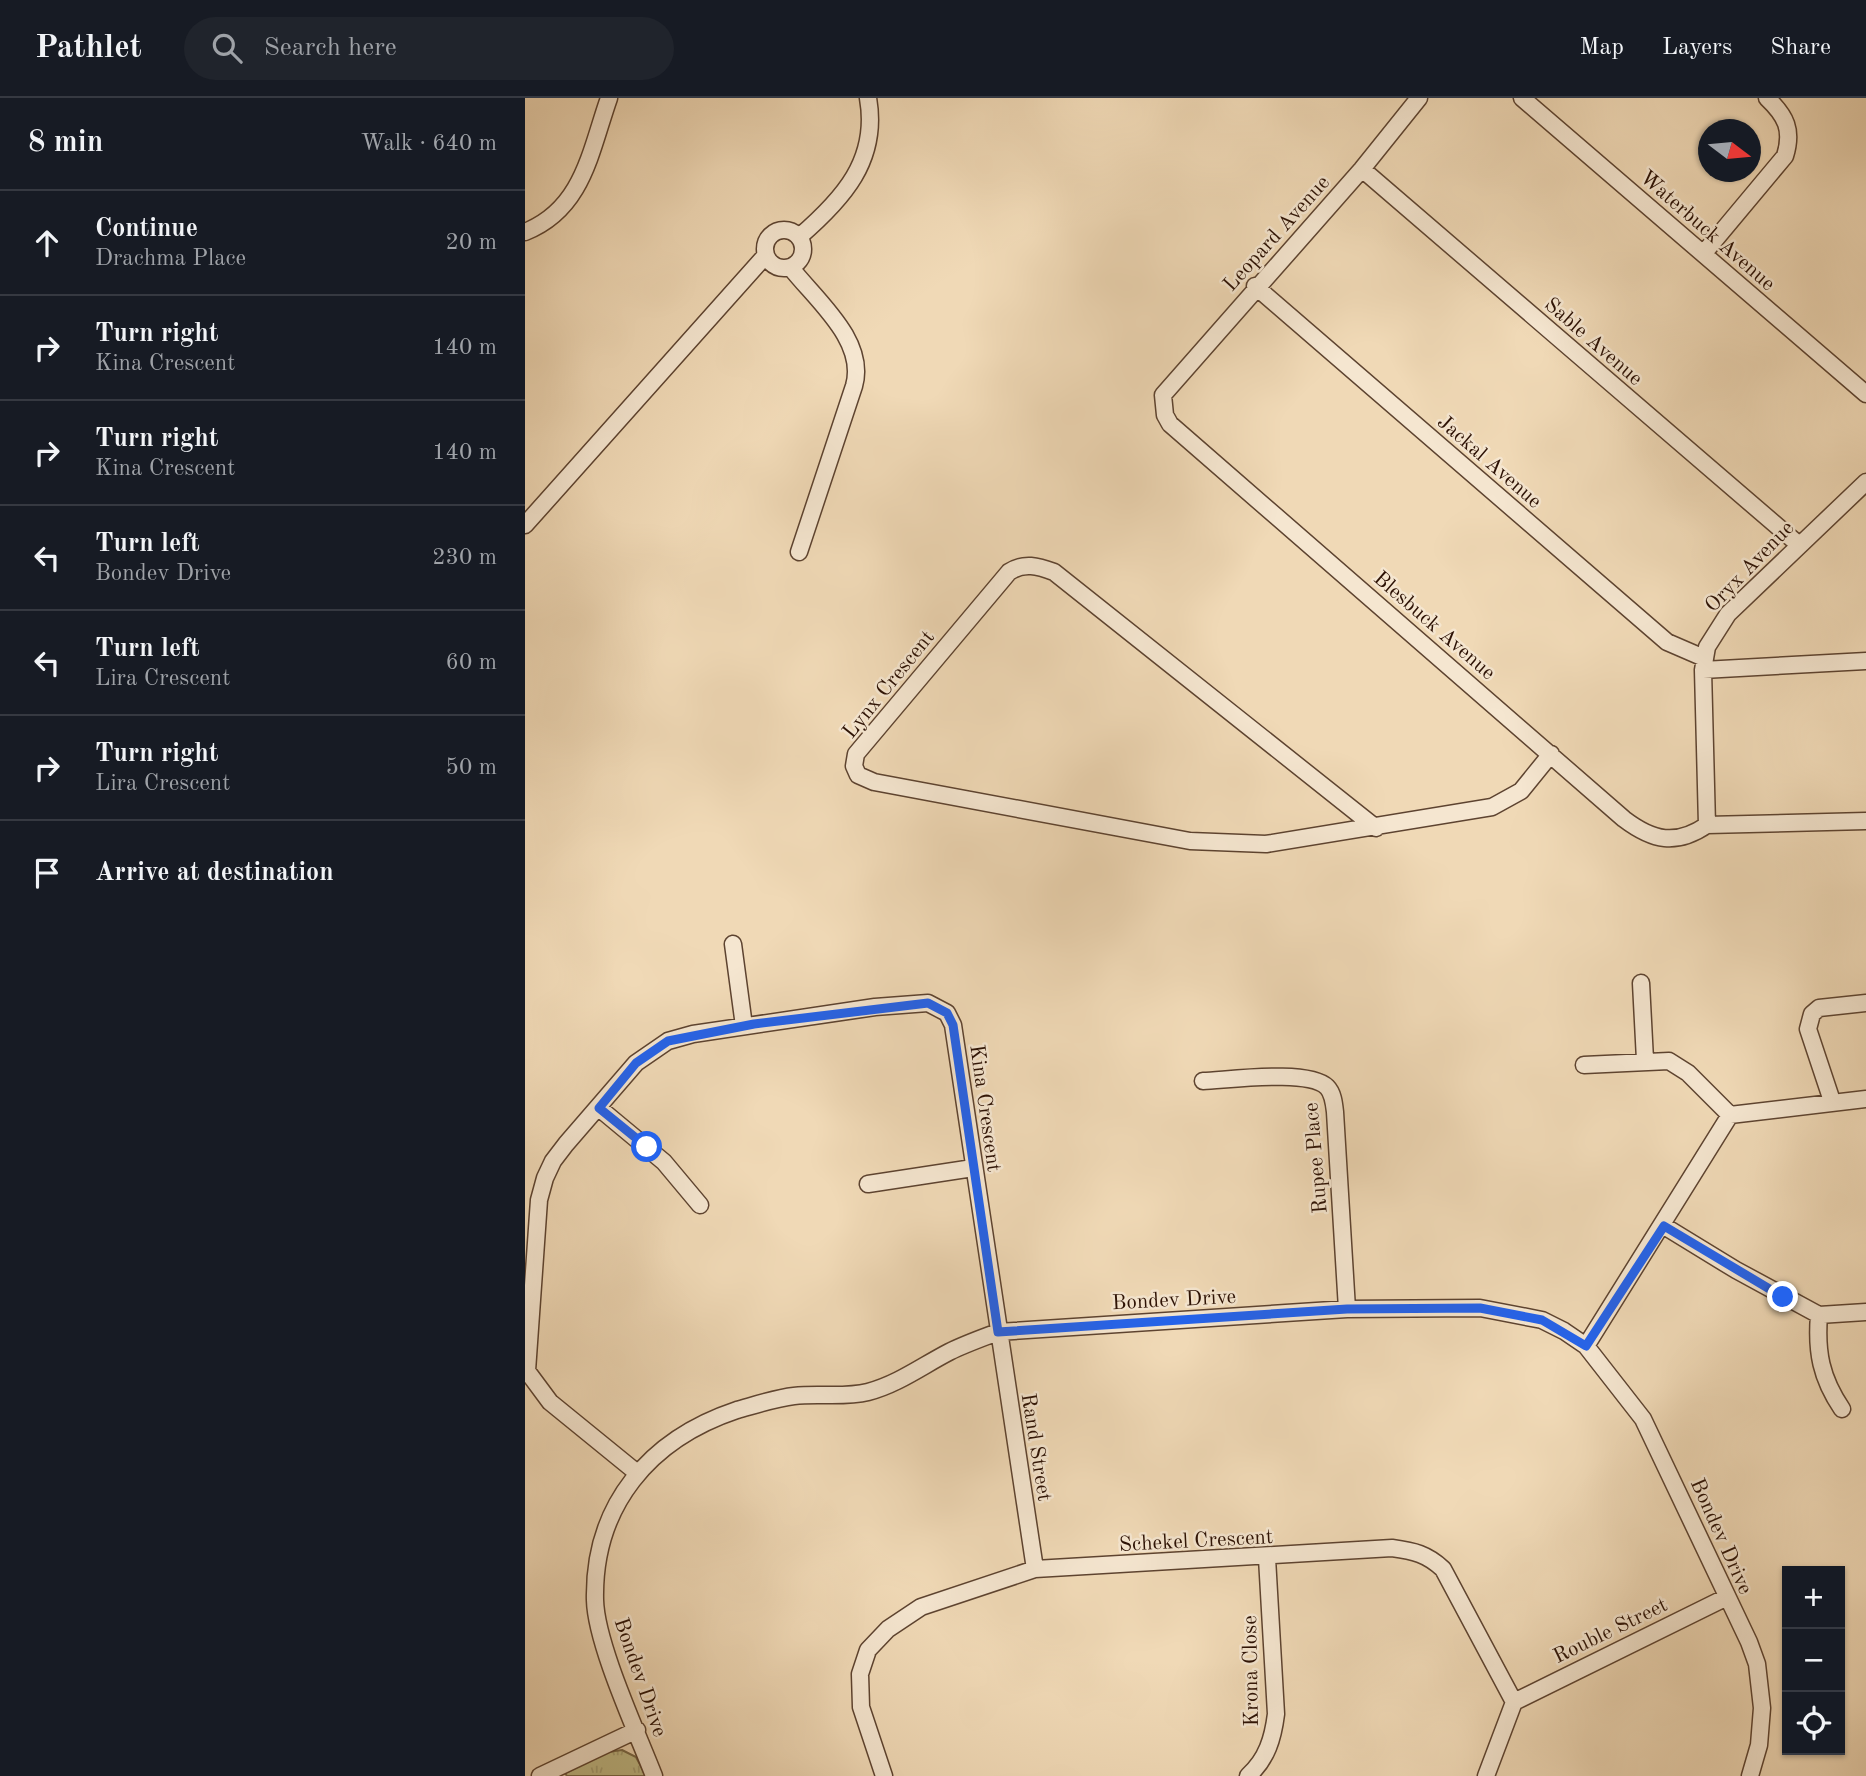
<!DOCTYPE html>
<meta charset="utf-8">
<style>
body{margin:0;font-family:"Old Standard TT",serif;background:#20242c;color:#f1f3f6}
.controls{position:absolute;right:21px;bottom:21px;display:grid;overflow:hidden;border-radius:0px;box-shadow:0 2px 5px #0004}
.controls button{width:63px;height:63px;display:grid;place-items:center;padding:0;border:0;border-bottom:2px solid #363941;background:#171b24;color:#f1f3f6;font:35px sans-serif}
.compass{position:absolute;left:1173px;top:21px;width:63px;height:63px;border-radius:50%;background:#171b24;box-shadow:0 2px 5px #0004;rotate:106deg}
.stop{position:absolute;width:21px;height:21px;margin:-16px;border:5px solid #2563eb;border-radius:50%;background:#fff}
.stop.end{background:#2563eb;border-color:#fff;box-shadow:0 2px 7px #0008}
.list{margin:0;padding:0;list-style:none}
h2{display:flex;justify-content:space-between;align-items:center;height:91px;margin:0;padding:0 28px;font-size:30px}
h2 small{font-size:23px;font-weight:400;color:#9ea1a6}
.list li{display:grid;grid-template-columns:46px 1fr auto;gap:21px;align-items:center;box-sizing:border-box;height:105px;padding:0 28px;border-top:2px solid #363941}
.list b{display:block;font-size:26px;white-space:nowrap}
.list p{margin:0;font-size:23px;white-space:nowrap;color:#9ea1a6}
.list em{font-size:23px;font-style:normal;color:#9ea1a6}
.icon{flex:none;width:38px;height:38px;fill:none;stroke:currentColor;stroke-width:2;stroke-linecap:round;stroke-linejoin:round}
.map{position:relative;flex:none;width:1341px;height:1678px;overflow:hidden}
header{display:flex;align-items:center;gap:42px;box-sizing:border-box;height:98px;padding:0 35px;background:#171b24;border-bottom:2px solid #363941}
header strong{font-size:33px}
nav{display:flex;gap:38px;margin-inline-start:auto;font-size:24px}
.search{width:490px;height:63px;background:#20242c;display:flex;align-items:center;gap:18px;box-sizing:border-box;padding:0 24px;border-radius:38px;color:#9ea1a6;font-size:26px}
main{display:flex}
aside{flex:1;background:#171b24}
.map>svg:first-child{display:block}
</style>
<header>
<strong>Pathlet</strong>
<div class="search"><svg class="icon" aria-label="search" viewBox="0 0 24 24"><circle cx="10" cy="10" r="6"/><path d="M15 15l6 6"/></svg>Search here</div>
<nav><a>Map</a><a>Layers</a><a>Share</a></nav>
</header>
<main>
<aside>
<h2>8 min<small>Walk · 640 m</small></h2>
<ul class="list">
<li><svg class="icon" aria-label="ahead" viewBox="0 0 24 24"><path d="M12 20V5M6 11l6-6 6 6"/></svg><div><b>Continue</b><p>Drachma Place</p></div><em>20 m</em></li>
<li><svg class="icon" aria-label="right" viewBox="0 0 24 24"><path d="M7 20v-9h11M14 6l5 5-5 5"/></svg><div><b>Turn right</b><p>Kina Crescent</p></div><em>140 m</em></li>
<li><svg class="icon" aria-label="right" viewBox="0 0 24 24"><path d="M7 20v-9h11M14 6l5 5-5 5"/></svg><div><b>Turn right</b><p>Kina Crescent</p></div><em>140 m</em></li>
<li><svg class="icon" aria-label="left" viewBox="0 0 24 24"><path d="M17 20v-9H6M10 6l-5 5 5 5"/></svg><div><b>Turn left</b><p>Bondev Drive</p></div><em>230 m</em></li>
<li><svg class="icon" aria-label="left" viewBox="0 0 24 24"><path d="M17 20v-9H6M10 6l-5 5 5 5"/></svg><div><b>Turn left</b><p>Lira Crescent</p></div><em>60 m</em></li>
<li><svg class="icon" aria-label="right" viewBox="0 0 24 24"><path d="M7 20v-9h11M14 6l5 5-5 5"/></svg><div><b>Turn right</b><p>Lira Crescent</p></div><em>50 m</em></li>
<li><svg class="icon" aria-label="arrive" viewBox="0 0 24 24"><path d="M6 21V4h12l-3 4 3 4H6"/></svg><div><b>Arrive at destination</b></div></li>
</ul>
</aside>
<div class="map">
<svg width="1341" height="1678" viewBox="0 0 1341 1678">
<defs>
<pattern id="grass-tufts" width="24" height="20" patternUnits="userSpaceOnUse" patternTransform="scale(1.75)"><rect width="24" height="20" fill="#c1bd89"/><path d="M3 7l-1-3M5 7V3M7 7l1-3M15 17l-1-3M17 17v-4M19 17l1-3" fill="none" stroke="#a6a175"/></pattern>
</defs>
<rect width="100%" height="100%" fill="#f0d9b6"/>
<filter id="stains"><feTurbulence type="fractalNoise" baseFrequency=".00286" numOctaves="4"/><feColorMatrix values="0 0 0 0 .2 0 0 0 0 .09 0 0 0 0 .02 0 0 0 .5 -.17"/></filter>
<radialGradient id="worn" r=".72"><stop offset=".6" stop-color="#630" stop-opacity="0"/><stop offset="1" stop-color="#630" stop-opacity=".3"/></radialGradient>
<!-- grass -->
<path fill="url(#grass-tufts)" stroke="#766746" stroke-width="2" d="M97,1652L111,1659L121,1678H42L40,1675L83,1654Z"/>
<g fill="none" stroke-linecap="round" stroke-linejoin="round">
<!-- minor casing -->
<g stroke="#5d4330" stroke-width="19">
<path id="minor" d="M894,0L837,71L638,297L640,317L645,326L1099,721C1128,743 1151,748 1182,727
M997,0L1341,296
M837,71L1273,446
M240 151a19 19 0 1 1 38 0a19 19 0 1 1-38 0Z
M0,134C58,111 65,54 84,0
M274,139C318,101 354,62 343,0
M1179,155L1260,58C1268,32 1261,18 1242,0
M266,170C291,202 342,243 329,288L274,454
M730,188L1142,544L1179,560
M0,427L240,158
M1178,572L1341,563
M1182,727L1178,572L1182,549L1203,516L1341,384
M1182,727L1341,723
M851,730L529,474C513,468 499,464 484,474L331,656L329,668L333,677L349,684L665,743L741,746L967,709L996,693L1026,656
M208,846L219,928
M1116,885L1120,962
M1059,967L1144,963L1163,975L1205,1017
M678,983C704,982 784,971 802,989C808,995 809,1005 810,1014L822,1211
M1307,1003L1283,931L1287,916L1294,910L1341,905
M74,1010L139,1064L175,1107
M1205,1017L1341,1001
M343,1086L448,1070
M1139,1128L1211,1172L1294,1217L1341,1214
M1294,1217C1291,1254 1296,1280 1317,1311
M1061,1248L1205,1017
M111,1374L25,1304L2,1273L14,1102L20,1080L28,1063L41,1046L111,965L143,943L168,936L350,909L403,905L422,915L428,927L510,1471
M989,1604L1200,1500
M15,1678L112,1632
M129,1678C112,1634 71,1546 70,1502C68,1407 125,1341 212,1312C230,1307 251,1300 269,1298C294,1295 319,1300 343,1294C373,1286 397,1268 424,1254C440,1246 457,1240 473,1234L822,1211L955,1210L1017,1222L1039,1233L1061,1248L1118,1321L1224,1544L1232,1566L1237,1610L1234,1647L1225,1678
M359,1678L336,1609L335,1576L343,1552L363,1531L396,1509L510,1471L867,1450C889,1453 902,1456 918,1471L989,1604L961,1678
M723,1678C742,1661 748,1640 751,1616L742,1460"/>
</g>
<!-- minor -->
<use href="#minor" stroke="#f5e6d0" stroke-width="16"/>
</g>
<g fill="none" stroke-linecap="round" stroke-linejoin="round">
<!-- route -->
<path stroke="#2563eb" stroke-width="9" d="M122,1049L74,1010L111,965L143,943L229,926L403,905L422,915L428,927L473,1234L822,1211L955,1210L1017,1222L1061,1248L1139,1128L1258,1199"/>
</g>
<g text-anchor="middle" stroke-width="5" stroke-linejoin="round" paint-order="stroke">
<!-- street labels -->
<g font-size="21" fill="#2c1104" stroke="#f5e6d0">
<text transform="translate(1183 132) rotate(41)" y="7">Waterbuck Avenue</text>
<text transform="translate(751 135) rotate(-48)" y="7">Leopard Avenue</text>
<text transform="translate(1069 243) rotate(41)" y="7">Sable Avenue</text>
<text transform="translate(965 363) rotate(41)" y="7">Jackal Avenue</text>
<text transform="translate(1224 468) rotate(-46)" y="7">Oryx Avenue</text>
<text transform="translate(910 527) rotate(41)" y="7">Blesbuck Avenue</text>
<text transform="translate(363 586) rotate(-51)" y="7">Lynx Crescent</text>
<text transform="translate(461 1010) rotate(82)" y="7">Kina Crescent</text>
<text transform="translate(790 1060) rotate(-95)" y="7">Rupee Place</text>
<text transform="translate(649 1201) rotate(-3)" y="7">Bondev Drive</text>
<text transform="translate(512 1349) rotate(81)" y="7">Rand Street</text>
<text transform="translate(1197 1438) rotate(66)" y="7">Bondev Drive</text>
<text transform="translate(671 1442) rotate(-3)" y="7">Schekel Crescent</text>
<text transform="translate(1085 1532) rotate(-26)" y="7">Rouble Street</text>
<text transform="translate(725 1573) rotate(-91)" y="7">Krona Close</text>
<text transform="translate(116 1579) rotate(71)" y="7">Bondev Drive</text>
</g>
</g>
<rect width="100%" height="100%" filter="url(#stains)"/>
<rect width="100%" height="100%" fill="url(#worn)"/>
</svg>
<div class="controls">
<button>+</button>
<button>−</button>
<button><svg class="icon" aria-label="locate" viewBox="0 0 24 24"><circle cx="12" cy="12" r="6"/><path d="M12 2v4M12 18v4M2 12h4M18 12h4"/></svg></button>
</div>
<svg class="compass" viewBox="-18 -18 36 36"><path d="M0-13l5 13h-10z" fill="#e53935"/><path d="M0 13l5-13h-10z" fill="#9ea1a6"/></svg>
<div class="stop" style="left:122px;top:1049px"></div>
<div class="stop end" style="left:1258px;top:1199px"></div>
</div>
</main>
